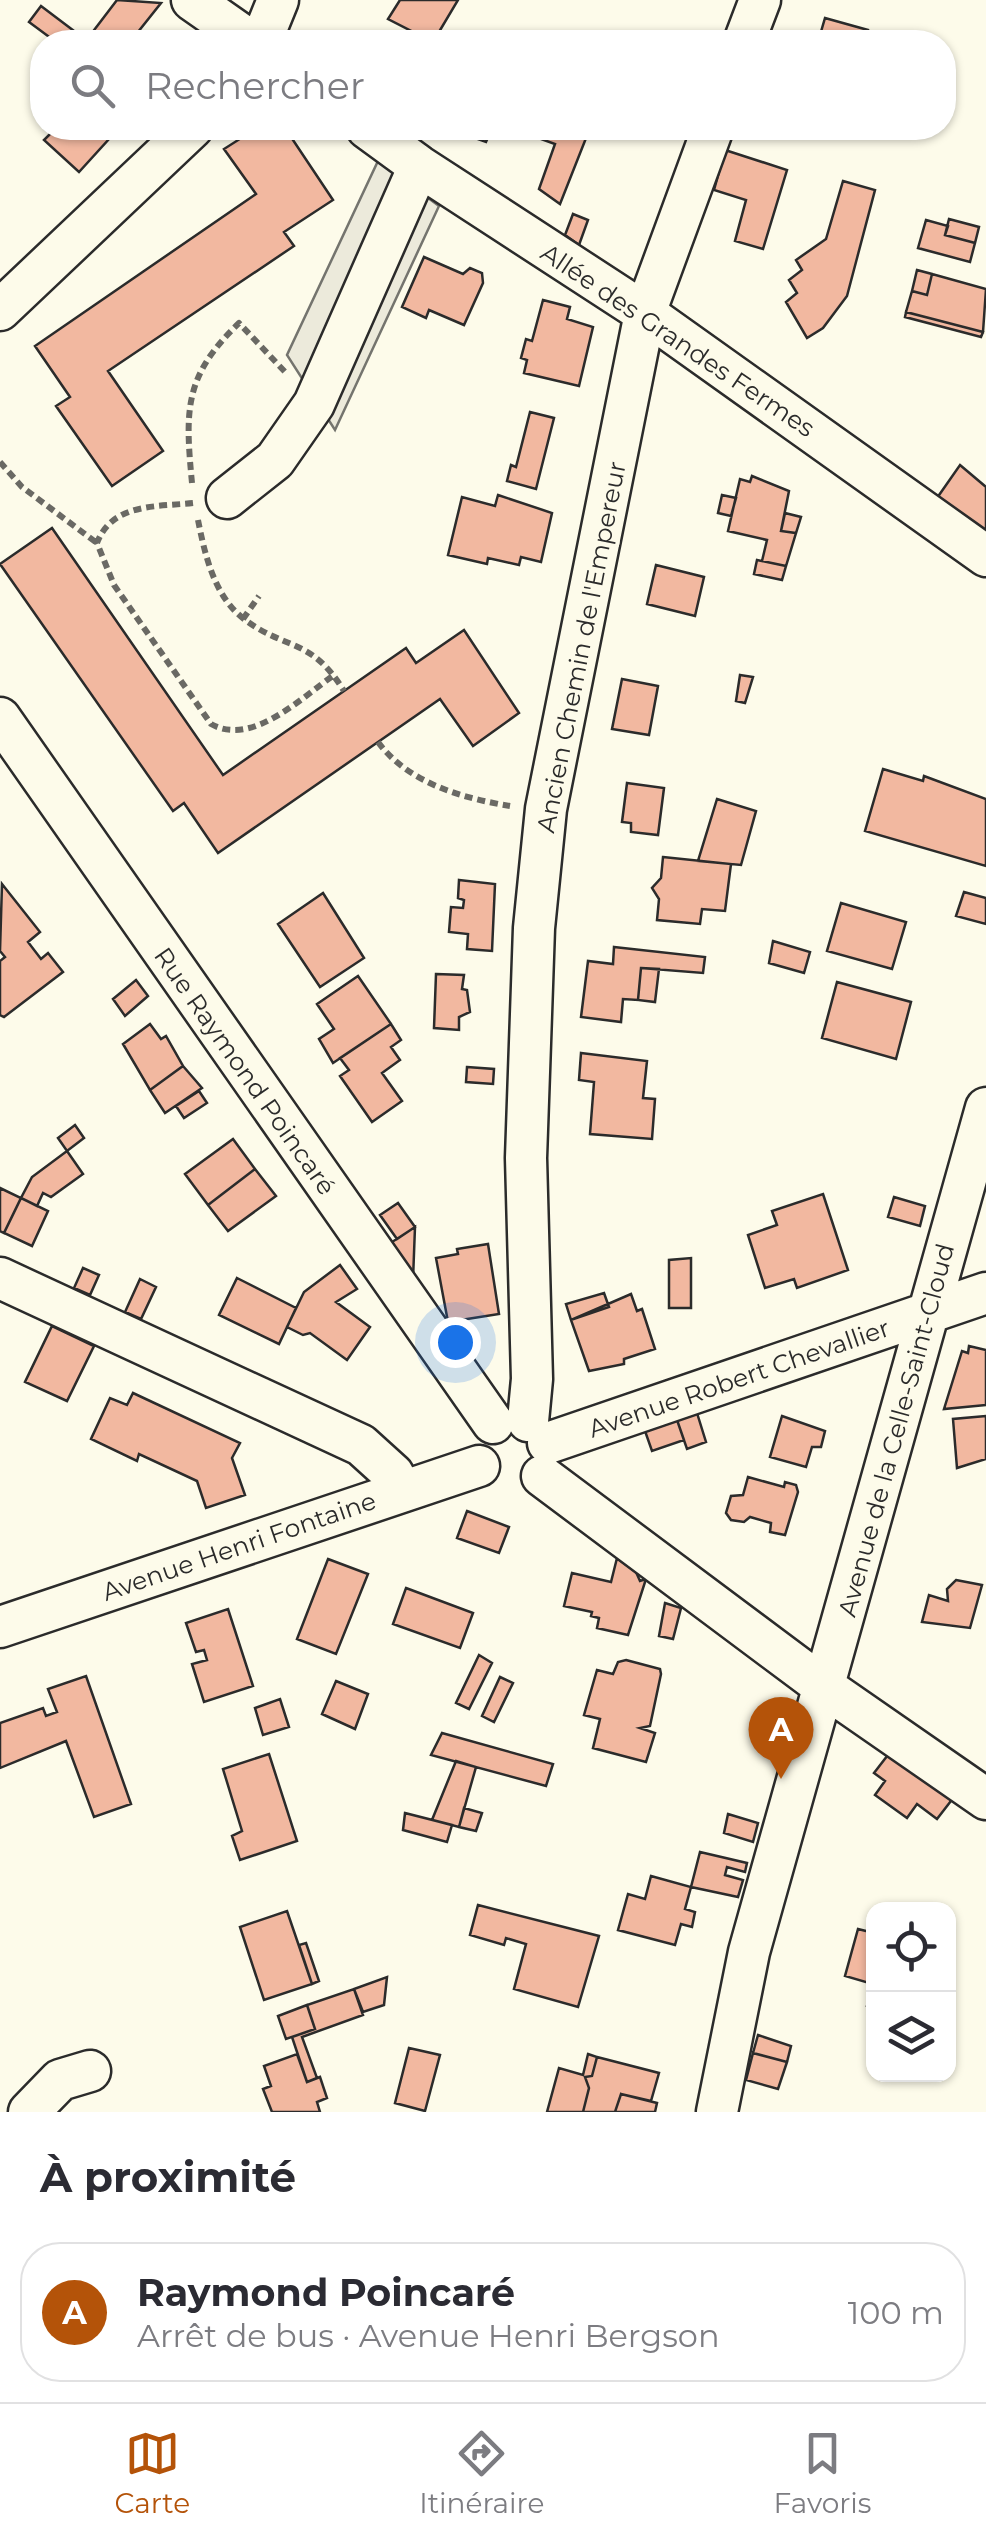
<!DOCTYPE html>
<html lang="fr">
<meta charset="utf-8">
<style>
body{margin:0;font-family:Montserrat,sans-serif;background:#f7f7f7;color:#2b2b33}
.controls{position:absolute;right:30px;bottom:30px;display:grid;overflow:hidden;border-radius:20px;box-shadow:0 2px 8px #0004}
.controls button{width:90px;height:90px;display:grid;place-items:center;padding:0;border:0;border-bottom:2px solid #e1e1e2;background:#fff;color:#2b2b33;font:50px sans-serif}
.you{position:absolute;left:455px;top:1342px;width:35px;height:35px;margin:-25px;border:8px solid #fff;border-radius:50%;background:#1a73e8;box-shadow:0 0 0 15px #1a73e833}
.badge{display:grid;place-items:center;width:65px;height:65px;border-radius:50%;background:#b45309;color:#fff;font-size:32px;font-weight:700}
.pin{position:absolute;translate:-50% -82px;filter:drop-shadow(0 2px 5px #0008)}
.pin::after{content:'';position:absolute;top:52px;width:35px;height:30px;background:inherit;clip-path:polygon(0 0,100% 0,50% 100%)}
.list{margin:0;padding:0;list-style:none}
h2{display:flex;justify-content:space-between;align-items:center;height:130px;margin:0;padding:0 40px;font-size:42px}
h2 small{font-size:32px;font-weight:400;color:#7c7c81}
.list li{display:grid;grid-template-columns:65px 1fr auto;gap:30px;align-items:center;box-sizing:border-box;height:140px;margin:0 20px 20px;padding:0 20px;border:2px solid #e1e1e2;border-radius:40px}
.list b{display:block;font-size:38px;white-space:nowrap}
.list p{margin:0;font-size:32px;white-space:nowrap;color:#7c7c81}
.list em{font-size:32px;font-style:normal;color:#7c7c81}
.icon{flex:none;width:55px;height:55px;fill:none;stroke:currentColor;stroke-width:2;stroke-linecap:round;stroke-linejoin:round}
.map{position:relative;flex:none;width:986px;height:2112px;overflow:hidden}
.search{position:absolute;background:#fff;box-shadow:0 2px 8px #0004;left:30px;right:30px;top:30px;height:110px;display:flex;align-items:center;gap:25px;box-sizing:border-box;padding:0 35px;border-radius:40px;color:#7c7c81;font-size:38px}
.sheet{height:290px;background:#fff}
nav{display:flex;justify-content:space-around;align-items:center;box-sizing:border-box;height:140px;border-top:2px solid #e1e1e2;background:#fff;font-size:28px;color:#7c7c81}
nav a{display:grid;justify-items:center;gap:5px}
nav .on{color:#b45309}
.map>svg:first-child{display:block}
</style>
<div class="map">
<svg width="986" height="2112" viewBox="0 0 986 2112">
<rect width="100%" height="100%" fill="#fdfbea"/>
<!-- parking -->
<path fill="#eceadb" stroke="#74746e" stroke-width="2.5" d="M378,161L439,206L335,430L287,355Z"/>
<!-- building -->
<path fill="#f2b8a0" stroke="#2b2b2b" stroke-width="2.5" d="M117,0L161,3L130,42H85Z
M400,0H458L433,42L388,19Z
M41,6L82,37L78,42H56L29,22Z
M825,18L868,30L867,42H818Z
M56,128H119L79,172L44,140Z
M257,128H285L333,200L284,232L294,246L108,371L163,451L112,486L56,406L70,397L35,346L256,194L224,149Z
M447,128H492L486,142Z
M520,128H590L560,204L539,189L555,144L519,131Z
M725,150L787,170L763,249L735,241L746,200L714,190Z
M843,181L875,190L847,296L823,328L807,338L786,302L797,293L789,280L802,270L796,260L826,239Z
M573,214L588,220L579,245L565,235Z
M949,219L979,227L975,243L945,235Z
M926,220L948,226L945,235L975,243L970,262L918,248Z
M424,257L463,274L470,268L482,273L483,283L464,325L429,310L426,318L402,307Z
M917,270L932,274L927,295L912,291Z
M932,274L986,289L983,332L906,312L912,291L927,295Z
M543,300L570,307L567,319L593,327L579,386L524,373L527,360L521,358L526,339L532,341Z
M906,312L983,332L981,337L905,317Z
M530,412L554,418L536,489L507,481L511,465L516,467Z
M960,465L986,487V532L937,498Z
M752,476L789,491L781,531L796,533L786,566L762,561L767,540L728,531L740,479L750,482Z
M498,495L552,513L541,562L521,557L519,565L488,558L487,564L448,555L462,497L495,506Z
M722,495L736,498L731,516L718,513Z
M785,513L801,517L796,533L781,531Z
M52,528L223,775L406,648L416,663L464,630L519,713L473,746L440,699L218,853L184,803L173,811L0,564Z
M757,560L786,566L782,580L754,574Z
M656,565L704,577L695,616L647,604Z
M740,675L753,677L745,703L736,701Z
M622,679L658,686L649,735L612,729Z
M883,769L923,781L924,776L986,799V866L865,831Z
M627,783L664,788L658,835L631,832V823L622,822Z
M717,799L756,811L741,865L698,861Z
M663,857L731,864L725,911L702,909L700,924L657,920L659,899L652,888L661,878Z
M459,880L495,884L492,951L467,949L468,934L449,932L451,907L463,908L464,900L458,898Z
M2,884L40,932L28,942L41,959L48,953L63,972L4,1017L0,1015V961L5,957L0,951Z
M964,892L986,898V924L956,916Z
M323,893L364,958L320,987L278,924Z
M841,903L906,922L892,969L827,951Z
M773,941L810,952L804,973L769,963Z
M614,947L705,957L703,973L641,968L638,1000L623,999L621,1022L581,1017L588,961L613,964Z
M641,968L659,969L655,1002L638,1000Z
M436,974L464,975L462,989L467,990L470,1012L459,1017V1030L434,1028Z
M358,976L391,1024L333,1063L319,1039L334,1029L317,1004Z
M136,980L148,996L125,1016L113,999Z
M837,982L911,1002L896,1059L822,1038Z
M150,1024L161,1039L166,1036L183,1066L150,1090L123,1044Z
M391,1024L401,1040L391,1047L400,1060L382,1073L402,1101L372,1122L340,1076L349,1070L340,1058Z
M581,1053L647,1061L643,1098L655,1099L652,1139L590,1134L594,1082L579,1080Z
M183,1066L202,1088L165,1113L150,1090Z
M467,1067L494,1069L493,1084L466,1082Z
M199,1091L207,1103L184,1118L176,1106Z
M75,1125L84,1138L67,1151L58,1138Z
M233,1139L255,1169L208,1205L185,1174Z
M67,1151L83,1174L51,1197L43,1193L37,1206L21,1198L32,1177Z
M255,1169L276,1196L228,1231L208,1205Z
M0,1188L21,1198L4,1233L0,1231Z
M823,1194L848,1270L797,1288L794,1279L765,1288L748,1235L777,1225L772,1211Z
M894,1197L925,1206L920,1226L888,1217Z
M21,1198L48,1211L32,1246L4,1233Z
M398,1203L415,1227L397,1239L380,1215Z
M415,1227L413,1280L389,1244Z
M488,1244L499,1314L448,1322L436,1258L458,1254L457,1249Z
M691,1258V1308H669V1260Z
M340,1265L357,1289L336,1302L370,1327L347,1360L310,1333L303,1335L287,1327L304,1292Z
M83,1268L99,1275L90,1295L74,1288Z
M237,1278L296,1308L279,1344L219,1315Z
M140,1279L156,1287L141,1319L125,1312Z
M604,1293L609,1307L571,1320L566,1304Z
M631,1294L637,1311L642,1309L655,1349L624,1359V1364L589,1371L571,1320Z
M52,1326L94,1346L67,1401L25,1382Z
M969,1346L986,1350V1405L944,1409L962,1351L968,1353Z
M133,1393L240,1443L232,1458L245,1495L206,1508L197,1481L139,1454L137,1461L91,1439L110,1398L127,1405Z
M697,1413L706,1442L687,1449L677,1420Z
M782,1416L825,1431L821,1447H812L806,1467L770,1457Z
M986,1416V1459L957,1468L953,1419Z
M677,1420L684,1440L652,1451L645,1431Z
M748,1477L784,1487L785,1482L796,1485L798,1492L785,1535L770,1532L771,1523L750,1517L744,1522L731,1520L726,1513L731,1496L743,1495Z
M467,1511L509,1527L499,1553L457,1538Z
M617,1558L636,1572L640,1581L646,1579L628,1635L597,1628L599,1618L591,1616L592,1612L564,1606L572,1573L611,1582Z
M328,1559L368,1574L336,1654L297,1639Z
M956,1580L982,1585L970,1628L922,1622L929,1595L948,1601L947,1589Z
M406,1588L473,1613L460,1648L393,1624Z
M665,1603L681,1608L673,1639L659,1636Z
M228,1609L253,1686L204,1702L192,1664L207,1660L204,1650L196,1652L186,1623Z
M479,1655L492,1663L469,1709L456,1703Z
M626,1660L660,1669L661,1674L650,1726L640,1728L655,1733L646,1762L593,1748L600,1719L584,1715L597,1670L613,1674L618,1662Z
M86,1676L131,1804L94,1817L66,1741L0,1768V1723L43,1708L46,1716L57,1712L48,1689Z
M500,1677L513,1683L494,1722L482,1716Z
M336,1681L368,1694L355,1729L322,1714Z
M280,1699L289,1727L263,1735L255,1708Z
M442,1733L553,1764L546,1786L431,1755Z
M891,1751L954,1797L937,1819L917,1804L907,1818L875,1795L885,1781L874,1773Z
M269,1754L297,1841L240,1860L232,1836L242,1831L223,1769Z
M456,1761L476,1767L459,1827L432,1820Z
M464,1808L482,1813L476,1831L459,1827Z
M405,1813L452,1825L447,1842L403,1830Z
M728,1814L758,1823L753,1842L724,1833Z
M700,1852L747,1863L745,1872L727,1867L725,1875L743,1880L738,1897L691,1887Z
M651,1876L691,1887L685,1909L695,1912L692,1927L681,1924L675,1945L618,1930L628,1894L645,1899Z
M478,1905L599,1936L578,2007L514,1989L526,1944L506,1938L504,1945L470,1935Z
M287,1911L312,1984L264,2000L240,1927Z
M858,1929L874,1933V2008L867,2006L873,1984L845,1976Z
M306,1943L319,1981L312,1984L299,1945Z
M387,1977L384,2005L363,2012L354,1989Z
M354,1989L363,2015L302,2037L317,2078L307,2082L292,2037L315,2029L307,2005Z
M307,2005L315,2029L286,2039L278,2016Z
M758,2035L791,2046L787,2062L753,2053Z
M409,2048L440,2055L425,2111L395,2103Z
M753,2053L787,2062L778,2089L746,2080Z
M297,2054L307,2082L320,2077L327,2098L317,2102L320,2112H272L263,2089L271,2086L264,2066Z
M588,2054L597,2057L592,2076L585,2077L589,2088L583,2112H547L559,2068L583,2075Z
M597,2057L659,2073L651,2101L621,2094L615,2112H583L589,2088L585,2077L592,2076Z
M621,2094L657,2103L655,2112H615Z"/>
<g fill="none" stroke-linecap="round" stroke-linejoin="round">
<!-- minor casing -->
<g stroke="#2b2b2b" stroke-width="45">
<path id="minor" d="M192,0L252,42
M261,42L278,0
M744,42L760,0
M367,128L419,166L645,313L986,556
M0,310L192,128
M227,498L275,460L314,404L419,166
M0,718L493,1423
M0,1278L361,1445L393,1474L402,1490
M528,1421L532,1379L526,1158L534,928L546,809L645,313L713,128
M548,1443L986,1293
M542,1476L823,1686L986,1799
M0,1627L479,1466
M29,2112L60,2080L90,2071
M717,2112L749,1952L986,1108"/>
</g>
<!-- path -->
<path stroke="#6a6964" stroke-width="6" stroke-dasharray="8 5" stroke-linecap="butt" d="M0,462L22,487L97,543
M192,483C185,410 184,376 239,323L287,374
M193,503C156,507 112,503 97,543L114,585L211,724C252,747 301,698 334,675
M198,520C205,555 214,596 244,619C286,651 311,637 344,691
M243,619L259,596
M378,742C408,783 462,798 510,806"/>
<!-- minor -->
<use href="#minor" stroke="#fdfbea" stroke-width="40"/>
</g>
<g text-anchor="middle" stroke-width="8" stroke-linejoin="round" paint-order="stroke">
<!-- street labels -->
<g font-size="25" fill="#2b2b2b" stroke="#fdfbea">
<text transform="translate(678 340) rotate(34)" y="9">Allée des Grandes Fermes</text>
<text transform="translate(581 647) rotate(-79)" y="9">Ancien Chemin de l'Empereur</text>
<text transform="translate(245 1071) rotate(55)" y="9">Rue Raymond Poincaré</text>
<text transform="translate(739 1378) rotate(-19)" y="9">Avenue Robert Chevallier</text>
<text transform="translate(896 1430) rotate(-75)" y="9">Avenue de la Celle-Saint-Cloud</text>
<text transform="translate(239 1546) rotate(-19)" y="9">Avenue Henri Fontaine</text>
</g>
</g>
</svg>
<div class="controls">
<button><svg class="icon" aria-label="locate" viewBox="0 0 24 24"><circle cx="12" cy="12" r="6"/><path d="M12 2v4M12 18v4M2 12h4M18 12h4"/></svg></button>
<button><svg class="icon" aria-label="layers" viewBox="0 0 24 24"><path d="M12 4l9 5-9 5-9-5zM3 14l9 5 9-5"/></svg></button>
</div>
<div class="you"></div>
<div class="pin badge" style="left:781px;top:1779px">A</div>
<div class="search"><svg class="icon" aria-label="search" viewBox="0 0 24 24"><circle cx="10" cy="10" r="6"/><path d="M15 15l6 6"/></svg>Rechercher</div>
</div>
<section class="sheet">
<h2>À proximité<small></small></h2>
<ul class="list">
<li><span class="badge">A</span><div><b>Raymond Poincaré</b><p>Arrêt de bus · Avenue Henri Bergson</p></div><em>100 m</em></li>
</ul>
</section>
<nav>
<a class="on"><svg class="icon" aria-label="map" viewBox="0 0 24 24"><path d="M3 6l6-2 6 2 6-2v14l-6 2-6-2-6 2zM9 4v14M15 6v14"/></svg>Carte</a>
<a><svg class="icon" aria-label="directions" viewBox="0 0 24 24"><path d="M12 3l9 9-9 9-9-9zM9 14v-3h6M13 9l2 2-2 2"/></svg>Itinéraire</a>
<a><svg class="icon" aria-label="saved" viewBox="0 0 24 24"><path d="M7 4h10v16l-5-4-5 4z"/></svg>Favoris</a>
</nav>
